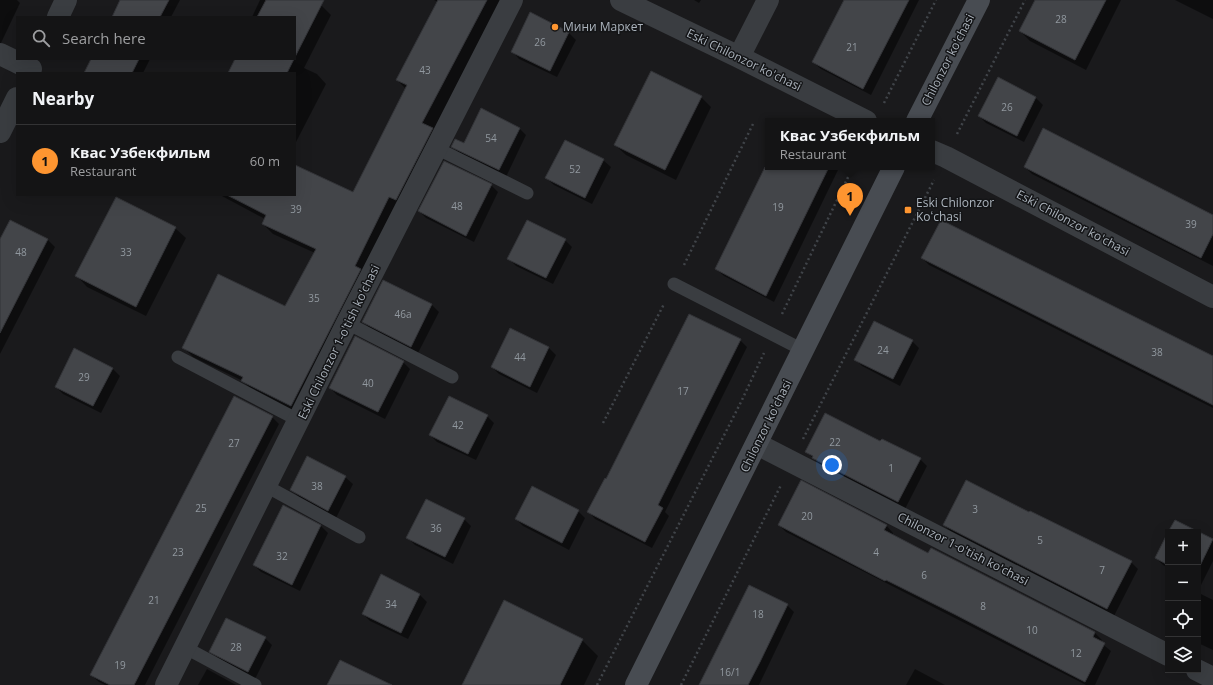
<!DOCTYPE html>
<meta charset="utf-8">
<style>
body{margin:0;font-family:"Open Sans",sans-serif;background:#212122;color:#f1f3f6}
.controls{position:absolute;right:12px;bottom:12px;display:grid;overflow:hidden;border-radius:0px;box-shadow:0 4px 16px #0002}
.controls button{width:36px;height:36px;display:grid;place-items:center;padding:0;border:0;border-bottom:1px solid #333334;background:#141415;color:#f1f3f6;font:20px sans-serif}
.you{position:absolute;left:832px;top:465px;width:14px;height:14px;margin:-10px;border:3px solid #fff;border-radius:50%;background:#1a73e8;box-shadow:0 0 0 6px #1a73e833}
.badge{display:grid;place-items:center;width:26px;height:26px;border-radius:50%;background:#fe9530;color:#111;font-size:13px;font-weight:700}
.pin{position:absolute;translate:-50% -33px;filter:drop-shadow(0 1px 2px #0008)}
.pin::after{content:'';position:absolute;top:21px;width:14px;height:12px;background:inherit;clip-path:polygon(0 0,100% 0,50% 100%)}
.popup{position:absolute;left:765px;top:118px;width:170px;height:52px;box-sizing:border-box;display:grid;place-content:center;border-radius:0px;background:#141415;filter:drop-shadow(0 1px 3px #0005);font-size:13px;white-space:nowrap;color:#9d9ea0}
.popup b{font-size:15px;color:#f1f3f6}
.popup::after{content:'';position:absolute;left:50%;top:100%;margin-left:-8px;border:8px solid transparent;border-top-color:#141415}
.list{margin:0;padding:0;list-style:none}
h2{display:flex;justify-content:space-between;align-items:center;height:52px;margin:0;padding:0 16px;font-size:17px}
h2 small{font-size:13px;font-weight:400;color:#9d9ea0}
.list li{display:grid;grid-template-columns:26px 1fr auto;gap:12px;align-items:center;box-sizing:border-box;height:72px;padding:0 16px;border-top:1px solid #333334}
.list b{display:block;font-size:15px;white-space:nowrap}
.list p{margin:0;font-size:13px;white-space:nowrap;color:#9d9ea0}
.list em{font-size:13px;font-style:normal;color:#9d9ea0}
.icon{flex:none;width:22px;height:22px;fill:none;stroke:currentColor;stroke-width:2;stroke-linecap:round;stroke-linejoin:round}
.map{position:relative;flex:none;width:1213px;height:685px;overflow:hidden}
.search{position:absolute;background:#141415;box-shadow:0 4px 16px #0002;left:16px;top:16px;width:280px;height:44px;display:flex;align-items:center;gap:10px;box-sizing:border-box;padding:0 14px;border-radius:0px;color:#9d9ea0;font-size:15px}
.panel{position:absolute;background:#141415;box-shadow:0 4px 16px #0002;left:16px;top:72px;width:280px;height:124px;border-radius:0px}
.map>svg:first-child{display:block}
</style>
<div class="map">
<svg width="1213" height="685" viewBox="0 0 1213 685">
<rect width="100%" height="100%" fill="#1a1a1c"/>
<!-- shadow -->
<path fill="#0007" d="M0,0H17L20,3L0,45Z
M122,0H180L171,17H113Z
M260,0H310L321,5L331,15L304,68L317,74L326,84L295,144V73H229L236,59H295V17H252Z
M434,0H502L301,415L253,391L243,381L193,357L183,347L286,307L315,253L273,234L263,224L265,219L220,195H295V166L354,194L406,89L397,80L438,2Z
M694,0H701L699,3Z
M845,0H919L871,95L821,69L813,62Z
M1036,0H1121L1086,70L1030,41L1020,31Z
M1175,0H1213V19Z
M531,14L569,33L576,40L557,77L519,59L512,51Z
M91,59H150L143,73H84Z
M998,79L1036,98L1043,105L1024,142L986,123L979,116Z
M701,97L711,107L676,180L626,155L615,145Z
M519,128L526,135L506,177L460,154L452,146Z
M603,160L611,167L592,204L554,185L546,178Z
M768,164V167H836L838,170L774,302L724,276L716,269Z
M1025,167L1213,216V266L1032,174Z
M491,185L498,192L474,242L426,218L419,211Z
M10,221L48,240L55,247L0,354V241Z
M175,228L186,238L146,316L87,287L77,276Z
M565,240L572,247L553,284L516,266L508,258Z
M922,258L1213,358V408L929,265Z
M383,281L432,305L439,312L418,353L370,329L363,321Z
M511,329L549,348L556,355L537,393L499,374L492,367Z
M740,340L747,347L665,512L669,516L652,548L595,519L588,511L607,480Z
M912,341L919,348L900,386L862,366L855,359Z
M75,350L113,369L120,376L101,413L63,394L56,387Z
M403,362L410,369L385,419L337,395L330,388Z
M487,416L494,423L476,460L437,442L430,435Z
M272,417L279,424L145,685H105L99,682L91,675Z
M881,442L920,459L927,466L905,509L820,465L807,452Z
M345,477L353,484L336,518L299,497L292,490Z
M284,506L321,526L328,533L300,591L261,572L254,565Z
M578,511L585,518L569,550L523,526L516,519Z
M1030,514L1131,562L1138,569L1114,616L951,532L944,525Z
M464,519L471,526L453,564L415,545L408,538Z
M779,525H886L893,533L892,536L1095,633L1102,640L1100,642L1111,651L1095,685H1086L786,532Z
M1198,533L1213,540V561L1201,585L1198,583Z
M1168,535V568L1163,565L1156,558Z
M382,576L420,595L427,602L408,639L370,621L363,614Z
M1201,594L1213,600V650L1198,643V599Z
M787,605L794,612L759,685H701Z
M265,638L272,645L255,679L218,658L211,651Z
M582,640L598,656L584,685H463Z
M207,669L236,685H198Z
M915,669L945,685H906Z"/>
<!-- building -->
<path fill="#434549" stroke="#333438" d="M120,0H169L160,17H112Z
M266,0H324L295,57V17H257Z
M438,0H487L422,123L433,128L396,200L389,197L355,266L361,269L291,406L241,381L243,377L182,348L218,274L285,306L316,249L262,224L266,215L227,195H295V165L353,192L407,85L396,80Z
M844,0H909L863,89L812,62Z
M1035,0H1106L1075,60L1019,31Z
M530,12L569,32L550,71L511,52Z
M91,59H139L132,73H84Z
M235,59H294L287,73H228Z
M651,71L702,96L665,170L614,145Z
M998,77L1036,97L1017,136L978,116Z
M481,108L520,128L499,170L451,147L455,139L464,143Z
M1043,128L1213,215V234L1201,258L1024,167Z
M565,140L604,159L585,198L545,178Z
M444,161L492,184L466,236L418,211Z
M765,167H829L766,296L715,269Z
M116,197L176,227L136,307L75,276Z
M10,220L48,239L0,333V239Z
M527,220L566,239L546,278L507,259Z
M941,220L1213,356V405L921,258Z
M383,280L432,304L411,347L362,322Z
M689,314L741,339L658,505L663,508L645,542L587,512L605,478L606,479Z
M874,321L913,340L893,379L854,360Z
M510,328L549,347L530,387L491,367Z
M355,336L404,361L378,412L329,388Z
M74,348L113,368L93,406L55,387Z
M234,396L273,416L134,685H110L90,675Z
M449,396L488,415L468,454L429,435Z
M825,413L880,441L882,439L921,458L898,502L812,458L813,456L805,452Z
M307,456L346,476L328,511L290,490Z
M801,480L887,525L884,530L928,553L931,548L1095,632L1093,637L1105,643L1085,682L954,614L886,580L885,581L778,525Z
M966,480L1029,512L1030,511L1132,561L1107,609L943,525Z
M532,486L579,510L562,543L515,519Z
M426,499L465,518L445,557L406,538Z
M283,505L321,525L292,585L253,565Z
M1175,520L1213,539L1198,570V532H1168Z
M1168,532V565L1155,558Z
M381,574L420,594L401,633L362,614Z
M749,585L788,604L760,662L748,685H699Z
M504,600L583,639L560,685H462Z
M226,618L266,637L248,672L209,652Z
M340,660L392,685H327Z"/>
<g fill="none" stroke-linecap="round" stroke-linejoin="round">
<!-- path -->
<path stroke="#404449" stroke-width="2.5" stroke-dasharray="2 3" stroke-linecap="butt" d="M884,103L936,0
M957,134L1025,0
M684,265L753,124
M782,314L853,167
M603,423L664,304
M803,439L934,180
M597,685L741,402L764,353
M681,685L781,485"/>
<!-- service -->
<path stroke="#3a3d41" stroke-width="13" d="M436,148L527,193
M674,284L803,350
M347,323L452,377
M178,357L300,421
M266,486L359,537
M186,648L255,685"/>
<!-- minor -->
<path stroke="#3a3d41" stroke-width="22" d="M621,0L739,57L866,121
M58,17L66,0
M0,54L31,69
M739,57L768,0
M0,132L17,98
M932,151L946,157L1213,297
M757,444L1168,655
M1197,670L1213,678
M166,685L347,323L512,0"/>
<!-- secondary -->
<path stroke="#484c52" stroke-width="22" d="M917,121L979,0
M636,685L894,167"/>
</g>
<!-- markers -->
<g fill="#fe9530" stroke="#141517" stroke-width="1.5">
<circle cx="555" cy="27" r="4"/>
<rect x="904" y="206" width="8" height="8" rx="2"/>
</g>
<g text-anchor="middle" stroke-width="3" stroke-linejoin="round" paint-order="stroke">
<!-- number labels -->
<g font-size="10" fill="#91989f">
<text x="1061" y="23">28</text>
<text x="540" y="46">26</text>
<text x="852" y="51">21</text>
<text x="425" y="74">43</text>
<text x="1007" y="111">26</text>
<text x="491" y="142">54</text>
<text x="575" y="173">52</text>
<text x="457" y="210">48</text>
<text x="778" y="211">19</text>
<text x="296" y="213">39</text>
<text x="1191" y="228">39</text>
<text x="21" y="256">48</text>
<text x="126" y="256">33</text>
<text x="314" y="302">35</text>
<text x="403" y="318">46а</text>
<text x="883" y="354">24</text>
<text x="1157" y="356">38</text>
<text x="520" y="361">44</text>
<text x="84" y="381">29</text>
<text x="368" y="387">40</text>
<text x="683" y="395">17</text>
<text x="458" y="429">42</text>
<text x="835" y="446">22</text>
<text x="234" y="447">27</text>
<text x="891" y="472">1</text>
<text x="317" y="490">38</text>
<text x="201" y="512">25</text>
<text x="975" y="513">3</text>
<text x="807" y="520">20</text>
<text x="436" y="532">36</text>
<text x="1040" y="544">5</text>
<text x="178" y="556">23</text>
<text x="876" y="556">4</text>
<text x="282" y="560">32</text>
<text x="1102" y="574">7</text>
<text x="924" y="579">6</text>
<text x="154" y="604">21</text>
<text x="391" y="608">34</text>
<text x="983" y="610">8</text>
<text x="758" y="618">18</text>
<text x="1032" y="634">10</text>
<text x="236" y="651">28</text>
<text x="1076" y="657">12</text>
<text x="120" y="669">19</text>
<text x="730" y="676">16/1</text>
</g>
<!-- poi labels -->
<g font-size="12" fill="#abb3bc" stroke="#141517" text-anchor="start">
<text x="563" y="31">Мини Маркет</text>
<text x="916" y="207">Eski Chilonzor<tspan x="916" dy="14">Koʻchasi</tspan></text>
</g>
<!-- street labels -->
<g font-size="12" fill="#abb3bc" stroke="#141517">
<text transform="translate(744 60) rotate(26)" y="4">Eski Chilonzor ko'chasi</text>
<text transform="translate(948 60) rotate(-63)" y="4">Chilonzor ko'chasi</text>
<text transform="translate(1073 223) rotate(28)" y="4">Eski Chilonzor ko'chasi</text>
<text transform="translate(339 342) rotate(-64)" y="4">Eski Chilonzor 1-o'tish ko'chasi</text>
<text transform="translate(766 426) rotate(-64)" y="4">Chilonzor ko'chasi</text>
<text transform="translate(963 549) rotate(27)" y="4">Chilonzor 1-o'tish ko'chasi</text>
</g>
</g>
</svg>
<div class="controls">
<button>+</button>
<button>−</button>
<button><svg class="icon" aria-label="locate" viewBox="0 0 24 24"><circle cx="12" cy="12" r="6"/><path d="M12 2v4M12 18v4M2 12h4M18 12h4"/></svg></button>
<button><svg class="icon" aria-label="layers" viewBox="0 0 24 24"><path d="M12 4l9 5-9 5-9-5zM3 14l9 5 9-5"/></svg></button>
</div>
<div class="you"></div>
<div class="pin badge" style="left:850px;top:216px">1</div>
<div class="popup"><b>Квас Узбекфильм</b>Restaurant</div>
<div class="search"><svg class="icon" aria-label="search" viewBox="0 0 24 24"><circle cx="10" cy="10" r="6"/><path d="M15 15l6 6"/></svg>Search here</div>
<section class="panel">
<h2>Nearby<small></small></h2>
<ul class="list">
<li><span class="badge">1</span><div><b>Квас Узбекфильм</b><p>Restaurant</p></div><em>60 m</em></li>
</ul>
</section>
</div>
